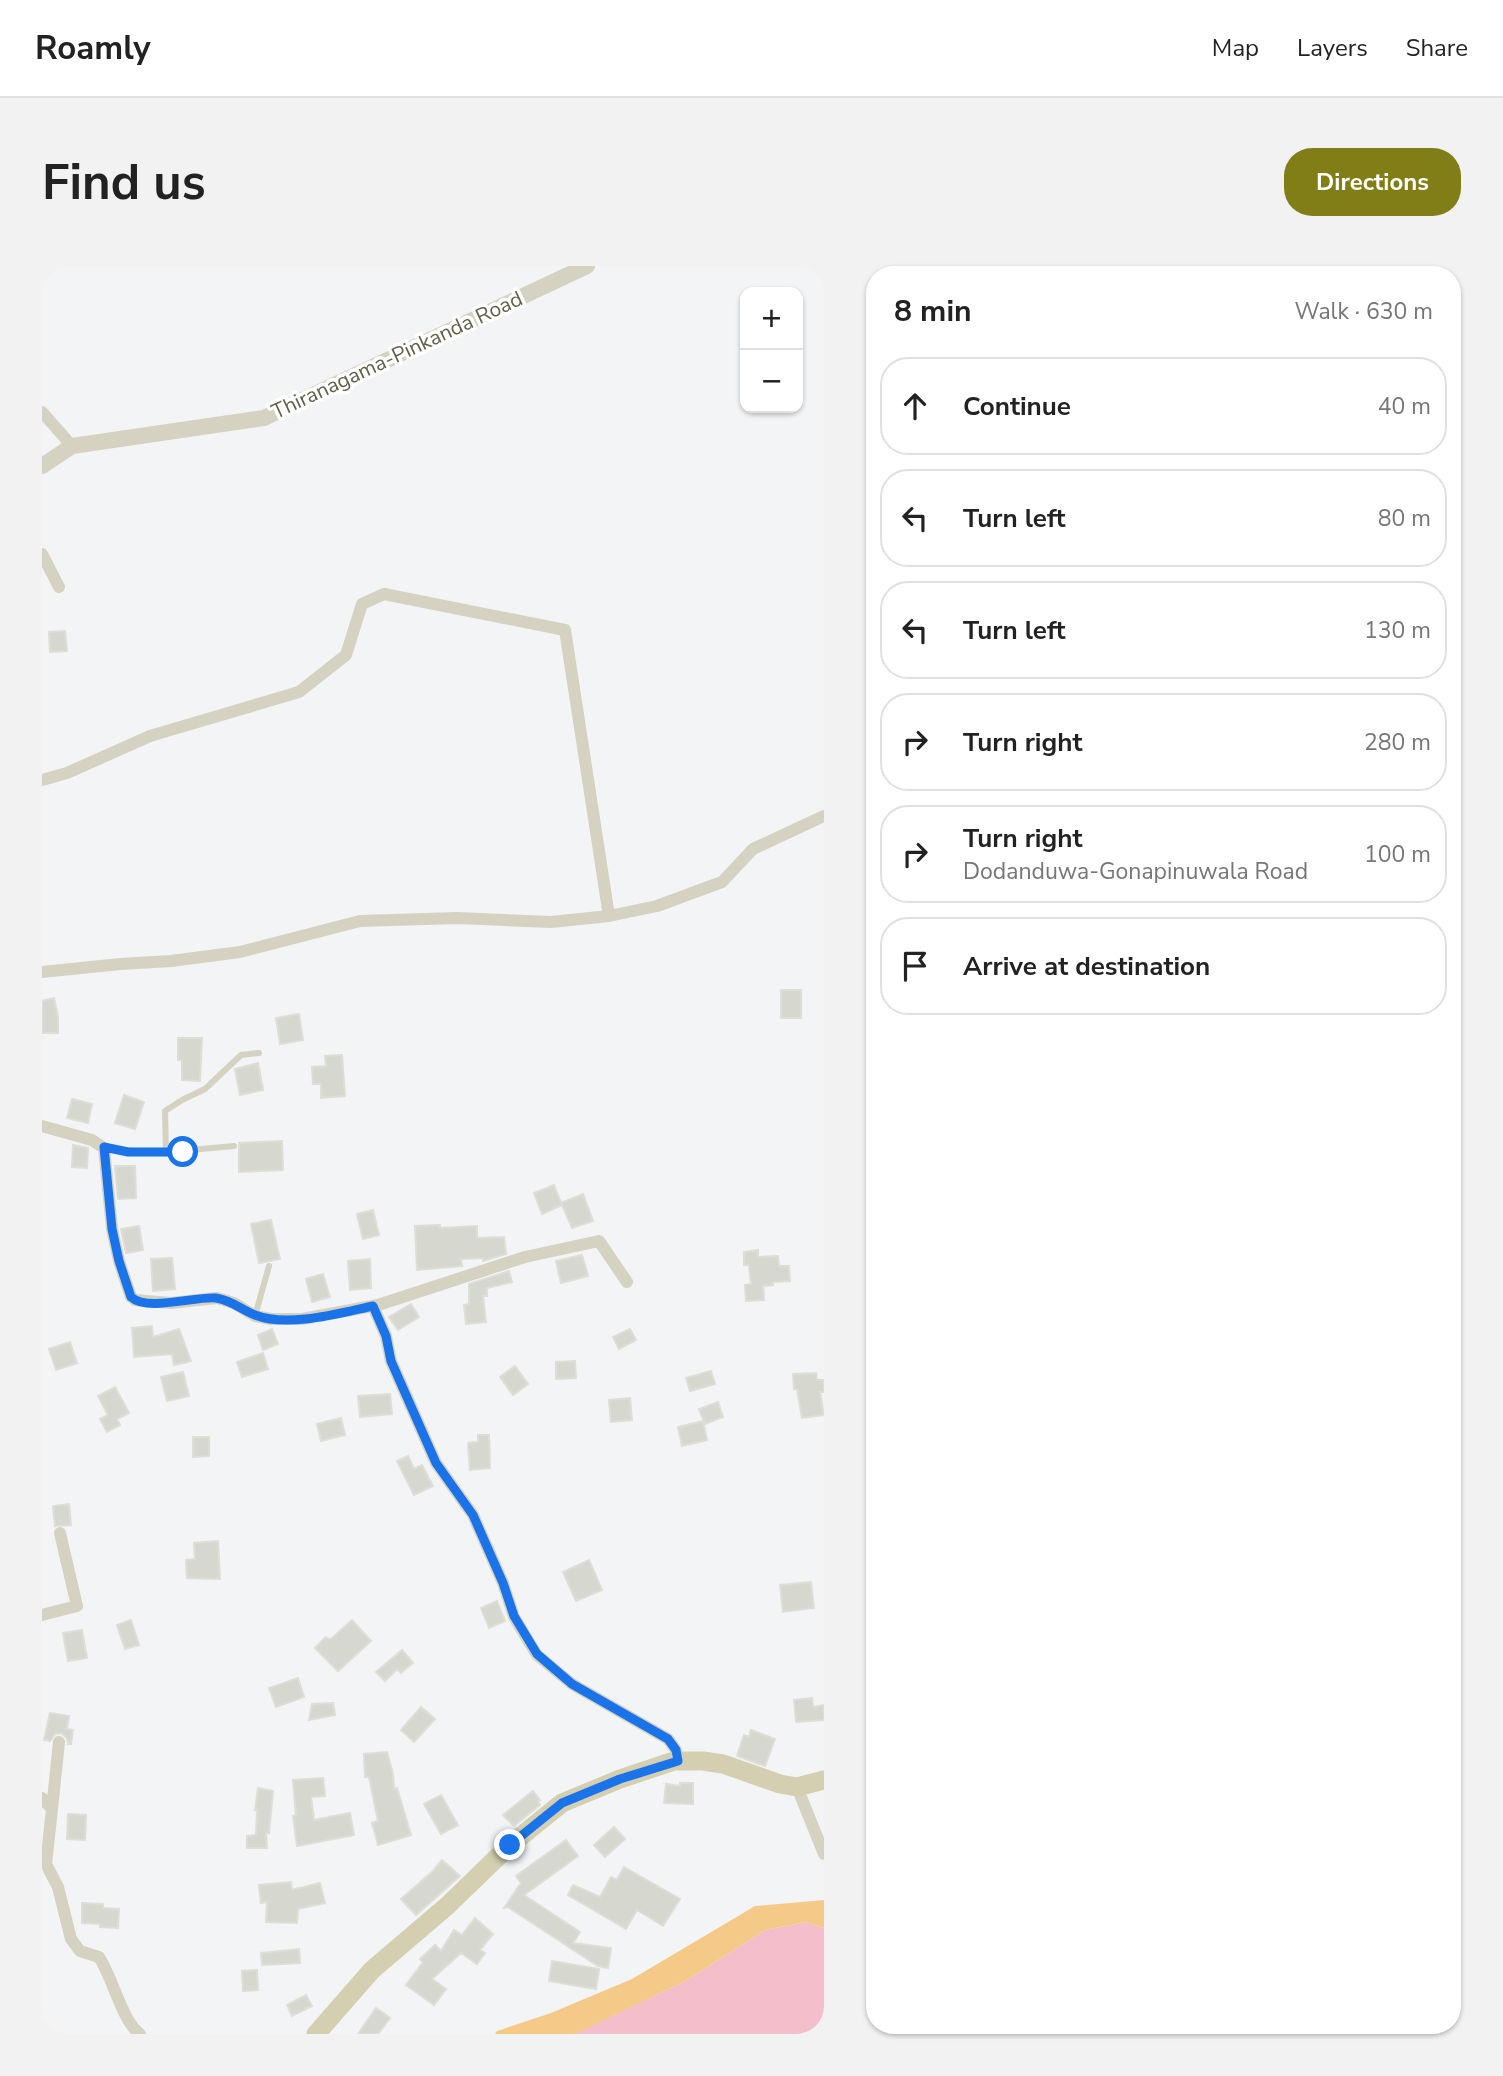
<!DOCTYPE html>
<meta charset="utf-8">
<style>
body{margin:0;font-family:"Nunito Sans",sans-serif;background:#f2f2f2;color:#222}
.controls{position:absolute;right:21px;top:21px;display:grid;overflow:hidden;border-radius:14px;box-shadow:0 2px 5px #0004}
.controls button{width:63px;height:63px;display:grid;place-items:center;padding:0;border:0;border-bottom:2px solid #e0e0e0;background:#fff;color:#222;font:35px sans-serif}
.stop{position:absolute;width:21px;height:21px;margin:-16px;border:5px solid #1a73e8;border-radius:50%;background:#fff}
.stop.end{background:#1a73e8;border-color:#fff;box-shadow:0 2px 7px #0008}
.list{margin:0;padding:0;list-style:none}
h2{display:flex;justify-content:space-between;align-items:center;height:91px;margin:0;padding:0 28px;font-size:30px}
h2 small{font-size:23px;font-weight:400;color:#767676}
.list li{display:grid;grid-template-columns:46px 1fr auto;gap:21px;align-items:center;box-sizing:border-box;height:98px;margin:0 14px 14px;padding:0 14px;border:2px solid #e0e0e0;border-radius:28px}
.list b{display:block;font-size:26px;white-space:nowrap}
.list p{margin:0;font-size:23px;white-space:nowrap;color:#767676}
.list em{font-size:23px;font-style:normal;color:#767676}
.icon{flex:none;width:38px;height:38px;fill:none;stroke:currentColor;stroke-width:2;stroke-linecap:round;stroke-linejoin:round}
.map{position:relative;flex:none;width:782px;height:1768px;overflow:hidden;border-radius:28px}
header{display:flex;align-items:center;gap:42px;box-sizing:border-box;height:98px;padding:0 35px;background:#fff;border-bottom:2px solid #e0e0e0}
header strong{font-size:33px}
nav{display:flex;gap:38px;margin-inline-start:auto;font-size:24px}
.intro{display:flex;align-items:center;justify-content:space-between;box-sizing:border-box;height:168px;padding:0 42px}
h1{margin:0;font-size:49px}
.button{padding:18px 32px;border-radius:28px;background:#827e17;color:#fff;font-size:24px;font-weight:700}
main{display:flex;gap:42px;padding:0 42px}
aside{flex:1;background:#fff;border-radius:28px;box-shadow:0 2px 5px #0004}
.map>svg:first-child{display:block}
</style>
<header>
<strong>Roamly</strong>
<nav><a>Map</a><a>Layers</a><a>Share</a></nav>
</header>
<div class="intro"><h1>Find us</h1><a class="button">Directions</a></div>
<main>
<div class="map">
<svg width="782" height="1768" viewBox="0 0 782 1768">
<rect width="100%" height="100%" fill="#f2f4f5"/>
<!-- green -->
<path fill="#f4beca" d="M764,1656L782,1662V1768H532L643,1715L723,1664Z"/>
<!-- water -->
<path fill="#f5ca88" d="M782,1634V1662L764,1656L723,1664L643,1715L537,1766L532,1768H453L455,1765L509,1747L590,1713L713,1640Z"/>
<!-- building -->
<path fill="#d6d7ce" stroke="#ddded6" stroke-width="2" d="M23,365L25,385L8,386L7,366Z
M739,724H759V752H739Z
M12,732L16,751V767H0V735Z
M257,748L261,774L238,778L234,752Z
M136,772H160L158,815L140,814V794H136Z
M300,789L303,830L279,832V818H271L270,801L284,800L283,790Z
M216,797L221,824L198,829L193,803Z
M82,829L102,836L93,863L73,857Z
M30,833L50,838L46,857L25,852Z
M240,875L241,904L197,906V877Z
M31,879L46,882L45,902L30,901Z
M73,900H93L94,932L76,933Z
M512,919L519,937L541,928L551,955L530,962L520,939L500,948L492,927Z
M331,944L337,969L321,973L315,948Z
M229,954L238,993L217,997L209,958Z
M398,959V962L435,960V972L462,971L464,988L441,995V992L419,993L420,1000L375,1004L373,960Z
M97,960L101,984L84,987L79,963Z
M716,984V991L736,990L737,1000H747L748,1015L731,1016V1019L721,1020L722,1034L704,1035L703,1019L709,1018L707,999H702V986Z
M540,989L546,1010L519,1017L514,995Z
M130,992L133,1023L111,1025L109,993Z
M328,993L329,1022L308,1024L306,995Z
M467,1005L470,1016L445,1022V1030H441L444,1056L424,1058L422,1039L427,1038V1018Z
M281,1008L288,1031L270,1036L264,1013Z
M369,1038L377,1051L356,1064L347,1051Z
M110,1060L111,1071L137,1063L149,1095L132,1099L130,1088L92,1091L90,1062Z
M230,1063L236,1078L221,1084L216,1069Z
M588,1063L594,1074L577,1083L571,1071Z
M28,1076L35,1097L14,1104L7,1083Z
M221,1087L226,1103L200,1111L195,1096Z
M533,1095L534,1112L514,1113V1096Z
M473,1100L486,1118L471,1129L458,1111Z
M669,1105L673,1118L648,1125L644,1112Z
M141,1106L147,1130L125,1135L119,1111Z
M774,1107L775,1114H782V1126H778L782,1149L760,1152L755,1123H752L751,1108Z
M73,1121L87,1147L75,1153L78,1159L65,1166L58,1153L66,1149L56,1130Z
M348,1128L350,1148L318,1151L316,1130Z
M588,1132L590,1154L569,1156L567,1134Z
M676,1136L681,1151L663,1158L657,1143Z
M299,1152L303,1169L279,1175L275,1158Z
M661,1155L665,1174L640,1180L636,1161Z
M436,1169H447L448,1202L428,1204L426,1177L436,1176Z
M151,1171H167V1190L151,1191Z
M366,1190L372,1203L380,1199L391,1220L372,1229L355,1195Z
M27,1238L29,1259L13,1260L11,1240Z
M176,1275L178,1313L145,1312L144,1294L153,1293L152,1277Z
M547,1294L560,1324L534,1335L521,1306Z
M769,1316L772,1342L741,1346L738,1319Z
M455,1335L463,1355L447,1362L439,1342Z
M89,1354L97,1379L83,1383L75,1359Z
M310,1354L329,1375L296,1405L273,1382L284,1371L288,1374Z
M40,1364L45,1392L26,1395L21,1367Z
M360,1384L371,1397L359,1407L355,1403L343,1415L334,1406Z
M256,1412L262,1431L234,1441L227,1422Z
M770,1432L771,1441L782,1439V1454L754,1456L752,1434Z
M291,1437L293,1449L267,1454L270,1438Z
M379,1441L393,1453L372,1476L359,1464Z
M8,1447L27,1450L25,1463L31,1464L29,1478H26L25,1472L19,1467L13,1468L8,1475L2,1474Z
M709,1464L733,1473L723,1500L695,1490L702,1469L707,1471Z
M345,1486L351,1508L352,1523L355,1522L369,1569L336,1579L330,1557L336,1555L327,1511H323L322,1488Z
M281,1512L283,1530L269,1531L272,1554L308,1547L312,1569L255,1580L251,1550L254,1549L251,1514Z
M638,1517H651V1538L622,1537L624,1518L638,1520Z
M216,1522L231,1525L227,1567H224L225,1582H205V1570L214,1569L215,1544H213Z
M491,1525L498,1534L496,1535L498,1539L472,1560L461,1549Z
M399,1529L416,1559L399,1568L382,1538Z
M26,1548L44,1549L43,1574L25,1573Z
M572,1561L583,1573L563,1591L552,1579Z
M524,1574L536,1590L482,1629L538,1666L531,1677L569,1682L566,1702L556,1700L466,1641L462,1642L479,1617L474,1610Z
M400,1594L418,1610L374,1649L359,1633L391,1605Z
M582,1601L638,1633L621,1660L595,1644L584,1663L526,1629L531,1619L558,1631L569,1611L575,1614Z
M249,1616L250,1624L278,1617L283,1637L256,1643L255,1657L224,1656L225,1636L219,1637L217,1619Z
M40,1637L61,1638V1642L77,1643L76,1662L58,1661V1658L40,1657Z
M433,1652L451,1668L438,1684L443,1687L435,1698L419,1687L390,1713L404,1723L392,1739L364,1719L381,1696L378,1693L393,1679L399,1685L412,1664L420,1669Z
M257,1683L258,1697L220,1699L219,1687Z
M510,1695L557,1703L554,1723L507,1715Z
M215,1704L216,1724L201,1725L200,1705Z
M264,1729L270,1740L250,1750L245,1739Z
M334,1742L348,1752L336,1768H316Z"/>
<g fill="none" stroke-linecap="round" stroke-linejoin="round">
<!-- service -->
<path stroke="#d5d2c2" stroke-width="6" d="M62,882L115,887L192,880
M124,886L123,845L140,834L163,823L199,789L217,787
M213,1050L227,1000"/>
<!-- minor -->
<path stroke="#d5d2c2" stroke-width="12" d="M0,146L30,180
M0,288L17,321
M0,514L25,507L108,470L257,426L304,389L320,338L342,328L523,364L567,650
M0,706L78,698L129,695L198,686L318,655L415,652L509,656L567,650L615,640L680,616L711,583L782,550
M0,860L50,874L62,882L70,963L77,995L89,1031L93,1034L129,1037L175,1032L192,1037L213,1050L229,1053H260L336,1039L483,991L557,975L585,1016
M331,1040L344,1070L349,1095L394,1197L431,1249L461,1317L472,1351L495,1389L530,1418L626,1473L634,1484L636,1495
M0,1349L35,1340L18,1267
M755,1521L782,1588
M0,1532L10,1543L4,1598L16,1621L29,1673L38,1685L57,1691C71,1712 80,1755 98,1768
M10,1543L17,1476"/>
<!-- tertiary -->
<path stroke="#d5d2c2" stroke-width="16" d="M0,200L30,180L222,152L545,0"/>
<!-- primary -->
<path stroke="#d3cfb0" stroke-width="19" d="M274,1768L330,1704L405,1640L468,1579L520,1537L578,1513L632,1495H661L681,1498L738,1518L755,1521L782,1514"/>
</g>
<g fill="none" stroke-linecap="round" stroke-linejoin="round">
<!-- route -->
<path stroke="#1a73e8" stroke-width="9" d="M141,886H86L62,881L70,963L77,995L89,1031C105,1046 153,1030 174,1032C189,1034 200,1044 213,1049C246,1062 298,1047 331,1040L344,1070L349,1095L394,1197L431,1249L461,1317L472,1350L495,1388L530,1418L626,1473L634,1484L636,1495L578,1513L520,1537L468,1579"/>
</g>
<g text-anchor="middle" stroke-width="7" stroke-linejoin="round" paint-order="stroke">
<!-- street labels -->
<g font-size="21" fill="#625f48" stroke="#fff">
<text transform="translate(355 89) rotate(-25)" y="7">Thiranagama-Pinkanda Road</text>
</g>
</g>
</svg>
<div class="controls">
<button>+</button>
<button>−</button>
</div>
<div class="stop" style="left:141px;top:886px"></div>
<div class="stop end" style="left:468px;top:1579px"></div>
</div>
<aside>
<h2>8 min<small>Walk · 630 m</small></h2>
<ul class="list">
<li><svg class="icon" aria-label="ahead" viewBox="0 0 24 24"><path d="M12 20V5M6 11l6-6 6 6"/></svg><div><b>Continue</b></div><em>40 m</em></li>
<li><svg class="icon" aria-label="left" viewBox="0 0 24 24"><path d="M17 20v-9H6M10 6l-5 5 5 5"/></svg><div><b>Turn left</b></div><em>80 m</em></li>
<li><svg class="icon" aria-label="left" viewBox="0 0 24 24"><path d="M17 20v-9H6M10 6l-5 5 5 5"/></svg><div><b>Turn left</b></div><em>130 m</em></li>
<li><svg class="icon" aria-label="right" viewBox="0 0 24 24"><path d="M7 20v-9h11M14 6l5 5-5 5"/></svg><div><b>Turn right</b></div><em>280 m</em></li>
<li><svg class="icon" aria-label="right" viewBox="0 0 24 24"><path d="M7 20v-9h11M14 6l5 5-5 5"/></svg><div><b>Turn right</b><p>Dodanduwa-Gonapinuwala Road</p></div><em>100 m</em></li>
<li><svg class="icon" aria-label="arrive" viewBox="0 0 24 24"><path d="M6 21V4h12l-3 4 3 4H6"/></svg><div><b>Arrive at destination</b></div></li>
</ul>
</aside>
</main>
